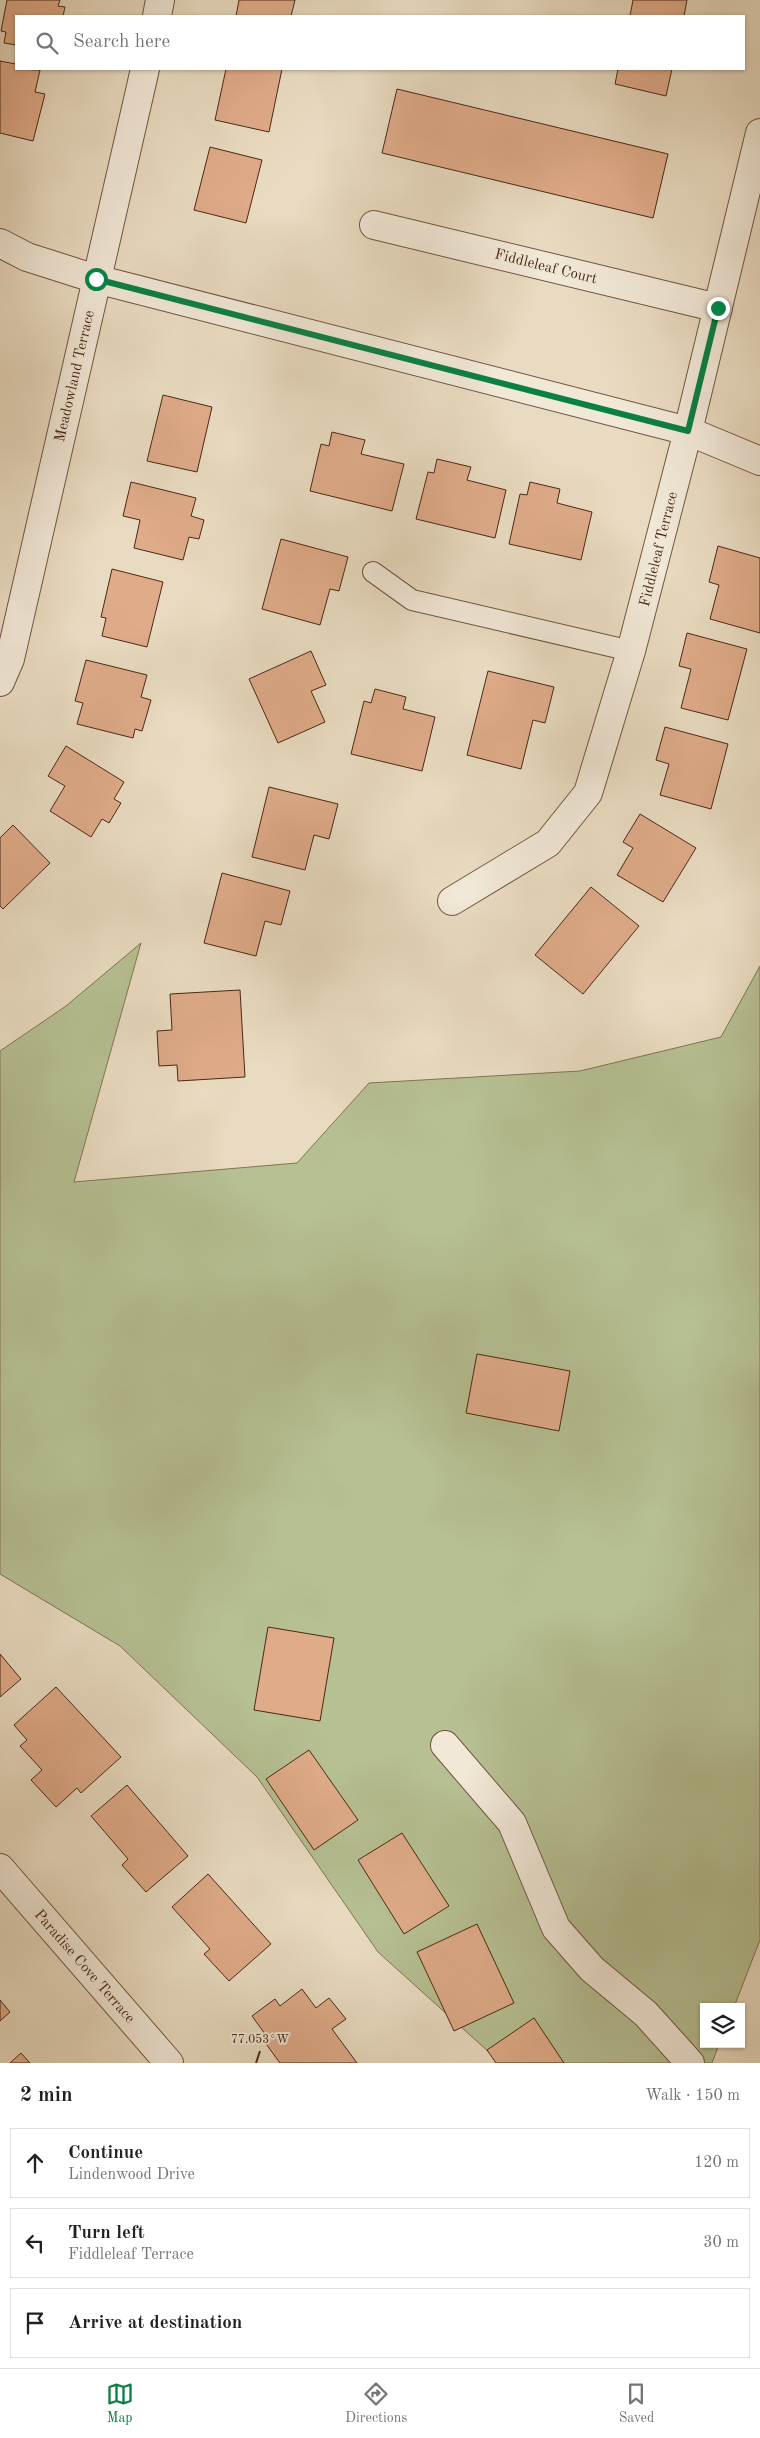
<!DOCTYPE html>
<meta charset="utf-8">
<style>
body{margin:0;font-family:"Old Standard TT",serif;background:#f2f2f2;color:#202124}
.controls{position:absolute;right:15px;bottom:15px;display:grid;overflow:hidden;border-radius:0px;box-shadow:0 1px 4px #0004}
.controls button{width:45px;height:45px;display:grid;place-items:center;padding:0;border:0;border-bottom:1px solid #e0e0e0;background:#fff;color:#202124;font:25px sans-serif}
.stop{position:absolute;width:15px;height:15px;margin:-11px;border:4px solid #0b8043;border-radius:50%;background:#fff}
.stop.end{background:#0b8043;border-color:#fff;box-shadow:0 1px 5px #0008}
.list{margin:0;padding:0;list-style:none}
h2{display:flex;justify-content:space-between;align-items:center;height:65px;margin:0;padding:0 20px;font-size:21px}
h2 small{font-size:16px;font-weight:400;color:#757577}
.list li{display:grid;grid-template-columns:32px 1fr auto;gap:15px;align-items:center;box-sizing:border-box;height:70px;margin:0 10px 10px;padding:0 10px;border:1px solid #e0e0e0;border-radius:0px}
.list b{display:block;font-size:19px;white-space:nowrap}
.list p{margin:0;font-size:16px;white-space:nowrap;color:#757577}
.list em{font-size:16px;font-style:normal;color:#757577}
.icon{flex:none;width:28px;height:28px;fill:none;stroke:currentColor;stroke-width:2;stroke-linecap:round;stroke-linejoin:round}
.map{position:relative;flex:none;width:760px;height:2063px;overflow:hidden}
.search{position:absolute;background:#fff;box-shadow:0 1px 4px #0004;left:15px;right:15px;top:15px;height:55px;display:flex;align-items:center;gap:12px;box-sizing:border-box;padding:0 18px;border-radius:0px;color:#757577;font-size:19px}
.sheet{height:305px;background:#fff}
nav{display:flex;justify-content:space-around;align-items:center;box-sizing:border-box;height:70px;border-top:1px solid #e0e0e0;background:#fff;font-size:14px;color:#757577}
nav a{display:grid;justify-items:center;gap:2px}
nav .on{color:#0b8043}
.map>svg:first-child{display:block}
</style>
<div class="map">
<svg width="760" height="2063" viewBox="0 0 760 2063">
<rect width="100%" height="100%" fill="#e9dbc1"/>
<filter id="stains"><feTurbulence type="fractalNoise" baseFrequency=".004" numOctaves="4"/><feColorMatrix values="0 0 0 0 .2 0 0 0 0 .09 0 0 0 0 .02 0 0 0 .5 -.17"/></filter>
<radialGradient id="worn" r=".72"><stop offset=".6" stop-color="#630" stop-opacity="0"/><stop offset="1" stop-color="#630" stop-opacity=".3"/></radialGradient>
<!-- green -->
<path fill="#b6c093" stroke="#807454" d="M141,943L74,1182L297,1163L369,1083L580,1071L721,1037L760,966V1940L734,2007H704V2044H719L712,2063H501L378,1952L257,1777L120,1646L0,1574V1051L66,1006Z"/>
<!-- building -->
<path fill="#dfab89" stroke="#492914" d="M7,0H60L58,6L65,7L63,16H16V45L4,43L6,32L1,31Z
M239,0H295L291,16H236Z
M633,0H687L684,16H630Z
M0,61L16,64V69L40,70L35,92L45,94L33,141L0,133Z
M226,69H282L269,132L215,120Z
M618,69H672L666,96L615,84Z
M397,89L668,154L653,218L382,153Z
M210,147L262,160L246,223L194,210Z
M163,395L212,407L197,472L147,461Z
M332,432L365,440L361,454L404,464L392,511L310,491L321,444L329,446Z
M437,459L471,467L467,480L506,490L495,538L416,519L428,472L434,473Z
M131,482L196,498L191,516L204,520L199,539L189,537L183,560L134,548L140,520L123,516Z
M530,482L560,489L557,503L592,512L581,560L509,544L520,494L527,495Z
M281,539L348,557L339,591L330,589L320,625L262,609Z
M718,546L760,558V633L710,619L719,585L709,582Z
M112,569L163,582L147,647L102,636L106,618L101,617Z
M687,633L747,649L728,720L681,708L691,669L679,666Z
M311,651L326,685L311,691L325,722L278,743L249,679Z
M86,660L147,675L141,697L151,700L142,731L135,729L133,738L77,724L83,703L75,701Z
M488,671L554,687L545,723L533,720L521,769L467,755Z
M375,689L406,697L403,709L435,717L422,771L351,754L364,701L371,703Z
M665,727L728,744L711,809L660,795L669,764L656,760Z
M66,746L124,782L114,799L121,803L109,823L102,819L91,837L50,811L65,786L48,776Z
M269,787L338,804L329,839L314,835L305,870L252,857Z
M640,814L696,848L663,902L617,875L633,848L623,842Z
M13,825L50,863L3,909L0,906V838Z
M222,873L290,891L281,925L265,921L256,956L204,943Z
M591,887L639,926L583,994L535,955Z
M240,990L245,1077L178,1081L177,1065L159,1066L157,1031L172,1030L170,994Z
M477,1354L570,1371L559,1431L466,1413Z
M268,1627L334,1638L320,1721L254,1710Z
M0,1654L21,1679L0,1697Z
M56,1687L121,1757L81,1793L77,1788L56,1807L31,1780L42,1770L20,1746L27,1740L14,1725Z
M309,1750L358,1820L314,1850L266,1779Z
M127,1785L188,1856L146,1892L122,1865L128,1859L91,1816Z
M402,1833L449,1906L404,1934L358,1860Z
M208,1874L271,1944L229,1981L204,1954L210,1949L172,1907Z
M477,1924L514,2003L454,2031L417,1952Z
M302,1989L316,2008L329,1998L346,2019L332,2029L357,2063H280L261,2037L265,2034L252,2016L275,1999L280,2006Z
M0,2000L10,2012L0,2021Z
M534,2018L564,2063H496L487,2050Z
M21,2053L30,2063H10Z"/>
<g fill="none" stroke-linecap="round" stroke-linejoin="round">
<!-- service casing -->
<g stroke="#71563f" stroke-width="22">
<path id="service" d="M373,572L412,600L631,651"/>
</g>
<!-- minor casing -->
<g stroke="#71563f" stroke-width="30">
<path id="minor" d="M157,16L160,0
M374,225L718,308
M0,243L27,257L96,279L688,431L760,461
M0,682L10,659L145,69
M452,901L548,843L588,793L631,651L688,431L760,133
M445,1745L512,1823L556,1928L592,1969L646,2014L690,2063
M0,1868L169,2063"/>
</g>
<!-- service -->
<use href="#service" stroke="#f1e8d7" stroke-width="20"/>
<!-- minor -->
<use href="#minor" stroke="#f1e8d7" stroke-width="28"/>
</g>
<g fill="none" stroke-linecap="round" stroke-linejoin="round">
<!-- route -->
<path stroke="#0b8043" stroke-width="6" d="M96,279L688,431L718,308"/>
</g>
<!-- ticks -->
<path fill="none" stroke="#492914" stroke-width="2" d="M256,2063L260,2051"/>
<g text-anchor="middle" stroke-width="4" stroke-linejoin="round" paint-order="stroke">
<!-- street labels -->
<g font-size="15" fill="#492914" stroke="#f1e8d7">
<text transform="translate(546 266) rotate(14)" y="5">Fiddleleaf Court</text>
<text transform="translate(74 376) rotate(-77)" y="5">Meadowland Terrace</text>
<text transform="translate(658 549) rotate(-76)" y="5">Fiddleleaf Terrace</text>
<text transform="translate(85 1966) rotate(49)" y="5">Paradise Cove Terrace</text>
</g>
</g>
<g font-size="12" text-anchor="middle" fill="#492914" stroke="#f1e8d7" stroke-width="4" stroke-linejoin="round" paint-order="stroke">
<text x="260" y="2043">77.053°W</text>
</g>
<rect width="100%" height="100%" filter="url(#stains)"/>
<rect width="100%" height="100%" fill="url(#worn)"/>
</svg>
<div class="controls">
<button><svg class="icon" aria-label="layers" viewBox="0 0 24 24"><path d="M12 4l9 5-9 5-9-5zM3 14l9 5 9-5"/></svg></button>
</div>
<div class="stop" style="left:96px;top:279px"></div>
<div class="stop end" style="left:718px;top:308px"></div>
<div class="search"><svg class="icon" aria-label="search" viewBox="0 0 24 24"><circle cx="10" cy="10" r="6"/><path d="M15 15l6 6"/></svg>Search here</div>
</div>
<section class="sheet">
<h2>2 min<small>Walk · 150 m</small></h2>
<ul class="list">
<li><svg class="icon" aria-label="ahead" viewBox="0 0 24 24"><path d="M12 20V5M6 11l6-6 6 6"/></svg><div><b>Continue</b><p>Lindenwood Drive</p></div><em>120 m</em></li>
<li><svg class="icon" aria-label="left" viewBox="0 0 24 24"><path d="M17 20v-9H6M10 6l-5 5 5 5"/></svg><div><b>Turn left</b><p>Fiddleleaf Terrace</p></div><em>30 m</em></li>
<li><svg class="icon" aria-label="arrive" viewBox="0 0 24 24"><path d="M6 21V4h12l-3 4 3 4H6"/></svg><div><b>Arrive at destination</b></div></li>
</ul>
</section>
<nav>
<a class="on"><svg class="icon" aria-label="map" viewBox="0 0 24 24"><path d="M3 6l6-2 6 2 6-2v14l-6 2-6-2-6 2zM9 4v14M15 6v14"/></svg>Map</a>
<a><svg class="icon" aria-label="directions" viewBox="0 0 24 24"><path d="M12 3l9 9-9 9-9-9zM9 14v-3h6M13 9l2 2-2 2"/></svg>Directions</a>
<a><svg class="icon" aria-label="saved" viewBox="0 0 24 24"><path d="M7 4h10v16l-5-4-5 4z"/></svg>Saved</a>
</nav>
